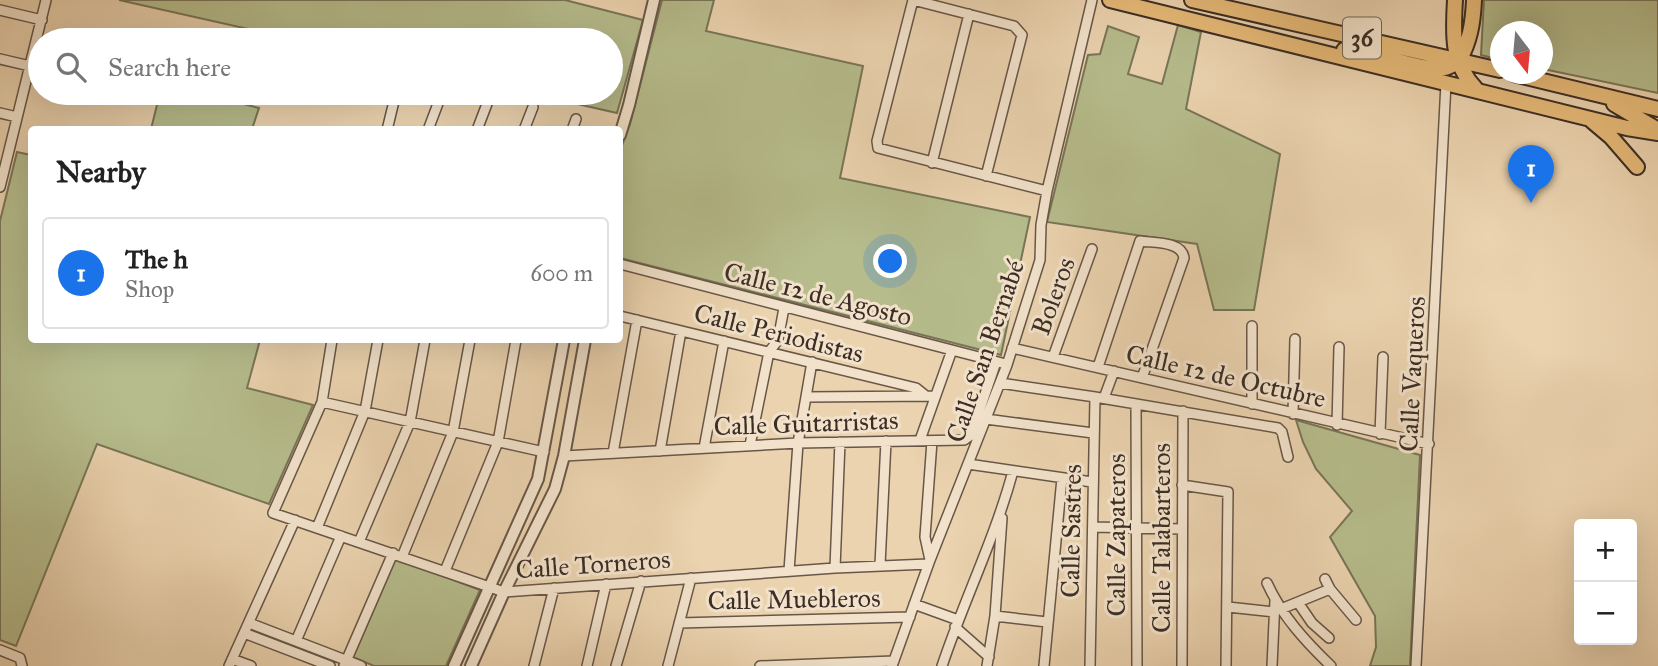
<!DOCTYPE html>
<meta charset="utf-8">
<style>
body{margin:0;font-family:"IM FELL Great Primer",serif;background:#f2f2f2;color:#222}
.controls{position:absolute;right:21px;bottom:21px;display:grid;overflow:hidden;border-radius:7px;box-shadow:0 7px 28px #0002}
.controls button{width:63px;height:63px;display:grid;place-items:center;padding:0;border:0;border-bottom:2px solid #e0e0e0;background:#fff;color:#222;font:35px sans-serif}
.compass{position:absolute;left:1490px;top:21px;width:63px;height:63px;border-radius:50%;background:#fff;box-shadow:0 7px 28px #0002;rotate:164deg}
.you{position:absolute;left:891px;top:262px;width:24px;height:24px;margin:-18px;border:5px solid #fff;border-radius:50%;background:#1a73e8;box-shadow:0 0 0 10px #1a73e833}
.badge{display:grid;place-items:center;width:46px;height:46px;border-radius:50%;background:#1a73e8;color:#fff;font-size:23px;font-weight:700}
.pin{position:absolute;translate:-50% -58px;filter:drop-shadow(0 2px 4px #0008)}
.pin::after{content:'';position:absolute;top:37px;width:24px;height:21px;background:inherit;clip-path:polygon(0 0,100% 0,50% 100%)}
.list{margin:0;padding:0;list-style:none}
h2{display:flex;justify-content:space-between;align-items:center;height:91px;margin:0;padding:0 28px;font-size:30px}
h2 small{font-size:23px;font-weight:400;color:#767676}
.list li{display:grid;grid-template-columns:46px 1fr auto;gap:21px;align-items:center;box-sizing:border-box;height:112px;margin:0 14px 14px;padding:0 14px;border:2px solid #e0e0e0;border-radius:7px}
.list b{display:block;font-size:26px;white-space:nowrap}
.list p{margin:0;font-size:23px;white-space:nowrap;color:#767676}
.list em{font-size:23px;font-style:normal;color:#767676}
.icon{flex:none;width:38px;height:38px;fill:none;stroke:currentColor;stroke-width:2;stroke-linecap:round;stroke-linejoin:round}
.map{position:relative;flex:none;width:1658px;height:666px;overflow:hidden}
.search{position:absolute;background:#fff;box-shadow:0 7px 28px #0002;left:28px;top:28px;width:595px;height:77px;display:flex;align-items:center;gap:18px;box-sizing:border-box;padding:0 24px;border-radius:38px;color:#767676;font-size:26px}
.panel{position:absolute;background:#fff;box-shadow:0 7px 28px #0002;left:28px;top:126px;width:595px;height:217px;border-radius:7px}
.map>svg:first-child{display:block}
</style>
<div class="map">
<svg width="1658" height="666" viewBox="0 0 1658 666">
<rect width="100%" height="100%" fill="#ebd3af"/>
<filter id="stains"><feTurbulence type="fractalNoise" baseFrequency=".00286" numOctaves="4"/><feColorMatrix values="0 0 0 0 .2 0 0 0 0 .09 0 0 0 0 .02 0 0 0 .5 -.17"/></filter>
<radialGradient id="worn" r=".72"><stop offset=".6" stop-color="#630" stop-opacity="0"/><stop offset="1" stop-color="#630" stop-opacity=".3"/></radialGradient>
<!-- green -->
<path fill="#b6bc8c" stroke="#797558" stroke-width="2" d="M119,0H565L643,20L617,113L529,93H611V40H297Z
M662,0H714L706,31L863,66L840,178L1030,217L1001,355L620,258V151L630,124Z
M1484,0H1658V93L1543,69L1542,32H1500V60L1481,55Z
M1178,25L1201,32L1186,109L1280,154L1254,310H1214L1197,244L1047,222L1088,55L1100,54L1108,26L1139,37L1128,74L1162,84Z
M160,93H202L259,108L252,129H151Z
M17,152L31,155L32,340H260L247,388L313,405L269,504L97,444L16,646L0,640V221Z
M1296,420L1420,455L1410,666H1370L1376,647L1375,616L1330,537L1352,511L1316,469L1303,442Z
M396,558L480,590L446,666H374L353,657Z"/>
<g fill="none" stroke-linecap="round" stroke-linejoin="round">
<!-- minor casing -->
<g stroke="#685748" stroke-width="12">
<path id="minor" d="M913,0L877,141L878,148L1047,191
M913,0L1014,26L1022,35L986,176
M0,10L42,20
M0,59L30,66
M0,113L17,117
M387,130L396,93
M428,130L442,93
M477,130L490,96
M524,130L533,107
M572,130L576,119
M932,163L969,14
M0,187L46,0
M620,264L1002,363
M620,316L916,388L926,396
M332,340L322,402L273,513L504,592L835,568L928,564
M1012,348L1429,444
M1053,357L1092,249
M1098,367L1140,241C1154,243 1182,241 1184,258L1142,378
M1000,383L1095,397L1278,428L1282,432L1288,457
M806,397L934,396
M1104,398L1114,371
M322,402L544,452
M1136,404L1137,666
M1252,404V326
M1293,414L1295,339
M986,419L1093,433
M1337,425L1339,347
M1380,434L1383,357
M920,440L952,350
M750,445L769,352L778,340L784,308
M704,448L724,341
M660,451L681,331
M613,453L637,320
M564,456L798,443L964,440L971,435L996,362
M968,464L1092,482
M1182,485L1228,492L1226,666
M1093,527L1182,529
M317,528L365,411L378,340
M359,542L410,422L425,340
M402,557L453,432L470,340
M930,560L925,537L932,441
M880,565L886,441
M835,568L840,442
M445,571L498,442L516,340
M789,571L798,443L812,362
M1325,579L1330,589L1356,620
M1267,583C1282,616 1305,641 1331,666
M914,604L958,620
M1299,604L1312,623L1329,638
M1228,607L1274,612
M1281,609L1330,589
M995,616L1047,622
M249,623L361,666
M679,623L910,617
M955,627L989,657
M244,633L330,666
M296,641L341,536
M0,650L20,658L22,666
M232,659L251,666
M229,666L295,520
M344,666L393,553
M534,666L554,588
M587,666L606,584
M616,666L641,581
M668,666L691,578
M760,666L894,661
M892,666L930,560L1007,365L1040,260L1041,225L1047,191L1092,0
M942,666C964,600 995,538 1013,471
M987,666L995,616L1002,518
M1044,666L1062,478
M1090,666L1095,397
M1182,666L1183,411
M1272,666L1275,600
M1416,666L1446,83"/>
</g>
<!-- tertiary casing -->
<g stroke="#685748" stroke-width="14">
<path id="tertiary" d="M620,135L629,105L654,0
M454,666L538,479L564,340
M471,666L504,592L555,489L564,456L585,340"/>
</g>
<!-- primary casing -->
<g stroke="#3c2e25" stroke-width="18">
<path id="primary" d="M1110,0L1627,128L1658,133
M1192,0L1500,70
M1455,0C1453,34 1451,63 1476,89
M1344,50C1373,51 1421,72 1444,68C1450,67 1454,64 1459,61
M1459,61C1470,41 1473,23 1474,0
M1514,74L1658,109
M1614,104L1658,130
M1592,121L1611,137L1637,167"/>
</g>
<!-- minor -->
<use href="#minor" stroke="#f2e2cb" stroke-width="9"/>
<!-- tertiary -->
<use href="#tertiary" stroke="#f2e2cb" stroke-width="10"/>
<!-- primary -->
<use href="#primary" stroke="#e6ba78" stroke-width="14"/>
</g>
<g text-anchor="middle" stroke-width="6" stroke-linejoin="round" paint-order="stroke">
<!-- shield labels -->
<rect fill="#f2e2cb" stroke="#736457" stroke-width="2" x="1343" y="17.5" width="38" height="41" rx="5"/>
<g font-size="24" font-weight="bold" fill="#3c2e25">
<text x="1362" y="46">36</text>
</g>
<!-- street labels -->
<g font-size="26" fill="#3c2e25" stroke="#f2e2cb">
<text transform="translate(818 294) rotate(14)" y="9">Calle 12 de Agosto</text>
<text transform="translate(1053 296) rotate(-70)" y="9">Boleros</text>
<text transform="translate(779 333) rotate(14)" y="9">Calle Periodistas</text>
<text transform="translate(985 351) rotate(-71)" y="9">Calle San Bernabé</text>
<text transform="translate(1412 374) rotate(-87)" y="9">Calle Vaqueros</text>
<text transform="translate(1226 376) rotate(13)" y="9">Calle 12 de Octubre</text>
<text transform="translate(806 423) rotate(-2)" y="9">Calle Guitarristas</text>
<text transform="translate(1071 531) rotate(-89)" y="9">Calle Sastres</text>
<text transform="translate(1116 535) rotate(-90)" y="9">Calle Zapateros</text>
<text transform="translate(1161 538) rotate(-90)" y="9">Calle Talabarteros</text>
<text transform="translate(593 564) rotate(-4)" y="9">Calle Torneros</text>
<text transform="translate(794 599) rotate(-1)" y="9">Calle Muebleros</text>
</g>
</g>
<rect width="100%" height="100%" filter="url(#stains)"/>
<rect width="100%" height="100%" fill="url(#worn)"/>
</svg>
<div class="controls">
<button>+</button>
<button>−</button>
</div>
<svg class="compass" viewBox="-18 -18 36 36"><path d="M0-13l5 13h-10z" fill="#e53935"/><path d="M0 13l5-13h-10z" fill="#767676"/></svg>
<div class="you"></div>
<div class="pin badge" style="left:1531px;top:203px">1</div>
<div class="search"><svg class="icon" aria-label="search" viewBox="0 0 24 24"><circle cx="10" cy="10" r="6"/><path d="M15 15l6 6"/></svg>Search here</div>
<section class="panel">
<h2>Nearby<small></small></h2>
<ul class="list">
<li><span class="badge">1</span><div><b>The h</b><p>Shop</p></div><em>600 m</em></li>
</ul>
</section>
</div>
